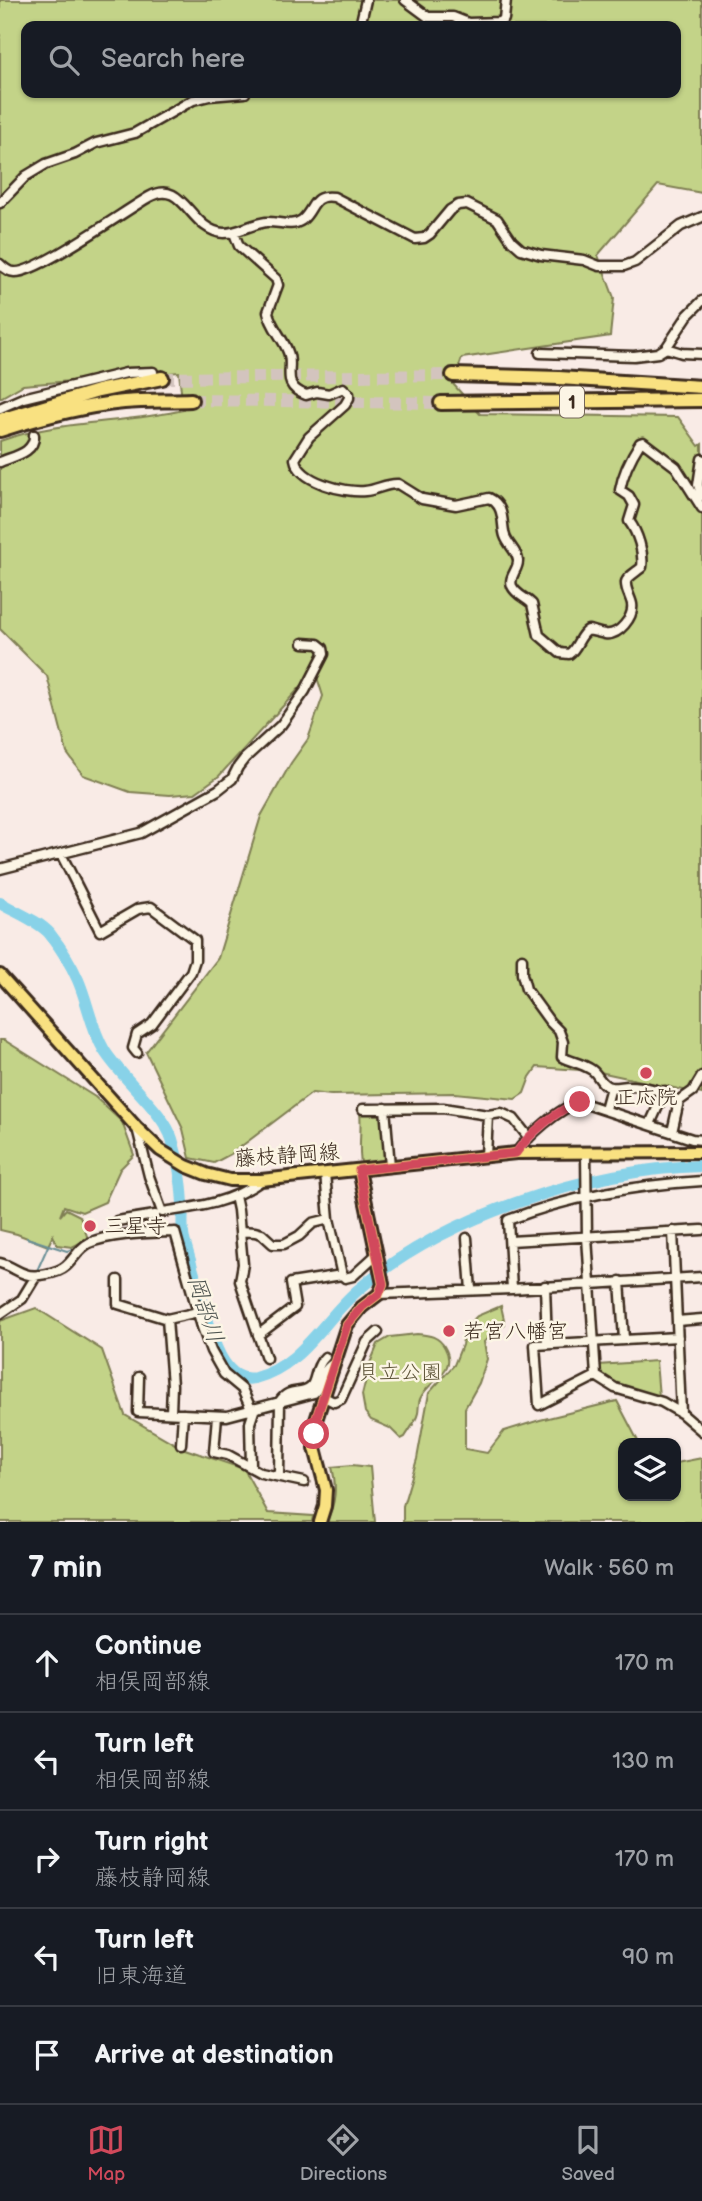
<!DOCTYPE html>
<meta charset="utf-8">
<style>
body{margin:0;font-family:"Balsamiq Sans","Klee One",sans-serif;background:#242831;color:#f1f3f6}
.controls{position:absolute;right:21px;bottom:21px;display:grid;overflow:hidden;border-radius:14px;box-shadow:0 2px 5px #0004}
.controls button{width:63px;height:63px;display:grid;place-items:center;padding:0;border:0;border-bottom:2px solid #363941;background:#171b24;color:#f1f3f6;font:35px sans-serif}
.stop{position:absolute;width:21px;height:21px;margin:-16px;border:5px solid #d1495b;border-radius:50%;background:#fff}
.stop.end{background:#d1495b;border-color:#fff;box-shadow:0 2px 7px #0008}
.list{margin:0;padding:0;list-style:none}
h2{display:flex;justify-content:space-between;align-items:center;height:91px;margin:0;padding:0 28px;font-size:30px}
h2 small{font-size:23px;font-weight:400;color:#9ea1a6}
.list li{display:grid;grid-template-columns:46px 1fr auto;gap:21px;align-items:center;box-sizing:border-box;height:98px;padding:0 28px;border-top:2px solid #363941}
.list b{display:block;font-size:26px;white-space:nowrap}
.list p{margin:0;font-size:23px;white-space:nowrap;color:#9ea1a6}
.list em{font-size:23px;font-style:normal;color:#9ea1a6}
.icon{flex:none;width:38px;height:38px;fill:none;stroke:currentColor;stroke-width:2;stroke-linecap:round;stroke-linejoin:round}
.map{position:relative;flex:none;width:702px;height:1522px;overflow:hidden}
.search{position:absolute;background:#171b24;box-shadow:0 2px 5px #0004;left:21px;right:21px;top:21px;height:77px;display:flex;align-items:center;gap:18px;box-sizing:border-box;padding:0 24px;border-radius:14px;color:#9ea1a6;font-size:26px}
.sheet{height:581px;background:#171b24}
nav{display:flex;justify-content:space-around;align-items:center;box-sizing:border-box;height:98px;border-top:2px solid #363941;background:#171b24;font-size:19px;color:#9ea1a6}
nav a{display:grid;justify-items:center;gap:4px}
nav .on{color:#d1495b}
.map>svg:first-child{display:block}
</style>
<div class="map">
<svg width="702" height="1522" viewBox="0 0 702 1522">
<rect width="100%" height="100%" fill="#f9ebe6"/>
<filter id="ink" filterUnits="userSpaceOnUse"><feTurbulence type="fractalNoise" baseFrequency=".0143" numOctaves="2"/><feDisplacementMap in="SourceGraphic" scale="14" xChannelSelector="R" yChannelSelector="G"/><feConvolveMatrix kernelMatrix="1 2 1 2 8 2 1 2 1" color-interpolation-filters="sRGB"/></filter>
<g filter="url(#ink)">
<!-- green -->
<path fill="#c3d388" stroke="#7f7e53" stroke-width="2" fill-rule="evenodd" d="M0,0H702V193L658,185L598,255L614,298L610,336L462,358L453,384L480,414L678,417L699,446L702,444V1094L595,1071L537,1067L530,1077L524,1093L515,1099L455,1093L331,1095L312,1093L231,1154L214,1163L190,1158L183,1129L146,1052L218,958L261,816L291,763L308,739L323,696L315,671L219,776L195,793L170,795L130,792L83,775L67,753L47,676L0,629V441C58,420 123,424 183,410L179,372L23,385L0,398ZM26,26H676V93H26Z
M0,1040H4L95,1097L122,1122L134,1155L120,1169L105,1202L82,1212L64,1206L60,1216L66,1209L80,1216L88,1239L72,1247L57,1245L53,1235L48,1246L17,1234L0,1230Z
M381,1110L386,1161L361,1163C358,1146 362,1130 360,1112Z
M501,1306L505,1324L484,1342L487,1359L479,1383L465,1408V1449L487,1453L504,1431L540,1420L617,1401L639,1443H623V1496H676V1463L702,1458V1522H403V1506L417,1459L429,1393L454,1365L462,1345L465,1328L477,1316Z
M36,1308L102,1350L125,1415L182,1448L244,1469L268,1513L313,1516L312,1522H0V1321Z
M417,1334C429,1335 439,1336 445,1348C458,1372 430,1379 421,1397C418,1402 419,1408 418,1413C416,1422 409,1430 405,1437L401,1439L390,1428L371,1420L365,1412L362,1395L370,1363L378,1344L390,1337Z
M656,1361L659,1397C642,1391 600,1384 598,1365Z
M352,1465L370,1467L375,1522H326C336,1503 337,1487 332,1467Z"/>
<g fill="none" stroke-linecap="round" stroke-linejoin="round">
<!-- stream -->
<path stroke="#698f97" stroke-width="2" d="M665,353L677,355
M682,357L694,358
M646,359L657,357
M169,1228L181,1227
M27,1238L67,1251L79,1247
M36,1273L48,1246"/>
<!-- river -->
<path stroke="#88d2e8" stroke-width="12" d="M0,903C15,912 39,921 50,934C61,948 71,964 78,980C88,1003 91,1028 104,1050C121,1078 164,1112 172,1139C178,1159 182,1183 183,1203C183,1216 181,1227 184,1240L213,1339C219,1356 232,1383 255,1378C302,1366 324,1319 358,1290C443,1216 591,1169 702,1166"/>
<!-- highway-tunnel -->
<path stroke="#d3c4be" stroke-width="12" stroke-dasharray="12 6" stroke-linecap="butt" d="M162,378L453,375
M191,400L441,403"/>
<!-- minor casing -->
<g stroke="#3b2a1e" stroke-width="13">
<path id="minor" d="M405,0L428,17H453L468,23L499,22L504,19L506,0
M360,26L366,0
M0,203L26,176L46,164L75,154L96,143L135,133L193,100L209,96L245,93
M234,233L239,246L276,279L278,285L268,312C271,327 283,338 288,352C295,368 279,385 306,395L317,392L329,394L343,388L349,394V398L345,405L309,437L295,459C299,482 345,493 365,491C377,490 387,483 398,484L422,499L456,505L489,498C506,506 501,524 505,536C508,545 517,551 518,560C519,570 508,576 512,586C516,595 525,597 532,604L539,635L560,653L569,654C578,648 579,635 588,630C594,631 599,633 605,634C619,636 634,617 632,604C631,598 625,589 626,582C627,577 638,571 642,567C644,553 638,533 629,521L634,505L629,496L620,490C623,473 631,457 640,443L643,442L676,467L702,508
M0,264C4,268 9,272 14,272C35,275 126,210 149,197C184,177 189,231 224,233C239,233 251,224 266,222C278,221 291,228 302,220C315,209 311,194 334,197L415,239L424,238L430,234L450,210L458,205L467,204L497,219L512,241L521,249L541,255L584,260L599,266H624L635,262L681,226L702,217
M666,348L682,353L702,354
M540,353L634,356L658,353L666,348L688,315L702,301
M0,408L23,398L126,373L153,372
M702,459L698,485L702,496
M0,462C14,456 35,453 34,435
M61,854L100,931L138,909L151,907L195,940V960L191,972L152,1024L137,1034L133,1048L137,1053
M0,869L141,833L218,790L232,779L238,767L245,758L281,725L305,691L324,654L323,648L318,644L303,643
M522,959V974L526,989L550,1022L559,1031L563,1042L562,1057C571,1062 582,1063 592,1070C599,1075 601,1086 611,1087C616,1088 623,1086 628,1086C646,1086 664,1091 679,1101L693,1091L702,1076
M385,1108L390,1166
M363,1109L443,1108L488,1115L501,1113L514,1119L529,1138
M605,1109L611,1087
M650,1124L665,1091
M137,1128L149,1176L162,1212C198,1207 230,1203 261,1181
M672,1132L679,1101
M516,1153C528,1136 559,1108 580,1102L692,1139L702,1140
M586,1153L587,1237L596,1376L615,1388L662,1402L681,1413L702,1431
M486,1156L488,1115
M325,1173L329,1219L342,1275L345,1278L353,1276L377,1254
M235,1196L238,1210L243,1264L240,1281L266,1358
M117,1221L155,1215
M240,1231L255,1232L262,1234L273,1244H284L299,1236L313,1223L329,1219
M673,1231L681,1413
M467,1238L471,1290
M510,1241L702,1230
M0,1263C11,1266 16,1271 25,1274C35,1278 58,1273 66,1266C74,1259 79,1248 89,1243C111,1233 151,1233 175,1232L202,1327L211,1351L224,1374L242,1389L251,1409
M118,1280V1304L167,1319L198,1312
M620,1281L624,1339
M545,1286L547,1343
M512,1289L508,1220C571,1196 635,1185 702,1181
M379,1294L512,1289L702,1277
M0,1314L22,1299L36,1276
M167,1319L172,1385L171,1413
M677,1321L702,1319
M258,1335L295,1307L291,1283L342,1275
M596,1376L539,1405L535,1345L678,1337
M139,1377L138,1412L227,1416L314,1393C324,1383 319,1372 334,1363
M324,1397L334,1402L341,1399L367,1342L378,1332
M217,1416L214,1452L228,1455L261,1473L304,1482
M181,1444L183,1414
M251,1466L250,1423L255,1408
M279,1476L280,1401C290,1387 300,1395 310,1387C317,1382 314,1367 325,1357"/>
</g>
<!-- major casing -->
<g stroke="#3b2a1e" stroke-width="16">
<path id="major" d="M0,975L137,1128L160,1150L186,1166L206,1174L230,1180H261L516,1153L702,1152
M320,1522L325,1506L326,1490L315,1448L316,1420L347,1325L362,1307L379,1294L383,1284L359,1170"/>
</g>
<!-- highway casing -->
<g stroke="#3b2a1e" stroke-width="18">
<path id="highway" d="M453,375L559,378L702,387
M441,403L702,400
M0,420L98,391L162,378
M0,430C40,417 82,406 124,402C146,400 169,401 191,400"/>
</g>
<!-- minor -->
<use href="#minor" stroke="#fcf5e5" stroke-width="8"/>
<!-- major -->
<use href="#major" stroke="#f9e181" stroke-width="10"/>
<!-- highway -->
<use href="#highway" stroke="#f9e181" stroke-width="12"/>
</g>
</g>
<g fill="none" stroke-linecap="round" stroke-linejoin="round" filter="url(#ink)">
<!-- route -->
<path stroke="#d1495b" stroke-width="9" d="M314,1434L316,1419L347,1325L362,1307L379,1294L383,1284L359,1170L516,1153C528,1135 559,1108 580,1102"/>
</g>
<!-- markers -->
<g fill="#d1495b" stroke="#fcf5e5" stroke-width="2.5">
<circle cx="646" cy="1073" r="7"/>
<circle cx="90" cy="1226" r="7"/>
<circle cx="449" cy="1331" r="7"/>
</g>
<g text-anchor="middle" stroke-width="5" stroke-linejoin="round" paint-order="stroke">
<!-- shield labels -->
<rect fill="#fcf5e5" stroke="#75675a" stroke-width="2" x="560" y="386.5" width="24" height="31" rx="5"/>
<g font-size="19" font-weight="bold" fill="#3b2a1e">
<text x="572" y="409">1</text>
</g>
<!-- poi labels -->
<g font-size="21" fill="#3b2a1e" stroke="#fcf5e5" text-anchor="start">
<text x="646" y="1104" text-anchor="middle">正応院</text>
<text x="104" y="1233">三星寺</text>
<text x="463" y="1338">若宮八幡宮</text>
</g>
<!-- street labels -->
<g font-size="21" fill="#3b2a1e" stroke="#fcf5e5">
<text transform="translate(287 1155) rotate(-4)" y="7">藤枝静岡線</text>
</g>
<!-- park labels -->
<g font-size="21" fill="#5d5438" stroke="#fcf5e5">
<text x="400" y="1379">貝立公園</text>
</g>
<!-- water labels -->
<g font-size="23" font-style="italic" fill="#4e5450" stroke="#fcf5e5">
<text transform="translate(206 1309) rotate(72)" y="8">岡部川</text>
</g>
</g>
</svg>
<div class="controls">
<button><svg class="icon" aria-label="layers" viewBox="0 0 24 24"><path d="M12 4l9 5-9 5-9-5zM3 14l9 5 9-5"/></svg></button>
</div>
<div class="stop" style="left:314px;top:1434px"></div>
<div class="stop end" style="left:580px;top:1102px"></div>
<div class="search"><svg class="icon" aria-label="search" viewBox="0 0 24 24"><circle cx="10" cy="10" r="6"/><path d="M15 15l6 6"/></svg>Search here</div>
</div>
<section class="sheet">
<h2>7 min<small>Walk · 560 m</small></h2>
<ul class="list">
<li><svg class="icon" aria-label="ahead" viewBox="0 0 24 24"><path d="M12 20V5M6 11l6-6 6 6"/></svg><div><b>Continue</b><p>相俣岡部線</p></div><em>170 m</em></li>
<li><svg class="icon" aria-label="left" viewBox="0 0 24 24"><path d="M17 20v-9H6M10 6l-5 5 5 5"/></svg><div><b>Turn left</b><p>相俣岡部線</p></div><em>130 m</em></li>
<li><svg class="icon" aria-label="right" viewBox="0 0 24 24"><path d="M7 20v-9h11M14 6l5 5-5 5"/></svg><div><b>Turn right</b><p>藤枝静岡線</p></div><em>170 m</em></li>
<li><svg class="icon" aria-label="left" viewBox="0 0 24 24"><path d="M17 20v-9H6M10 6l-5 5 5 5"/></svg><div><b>Turn left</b><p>旧東海道</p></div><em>90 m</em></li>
<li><svg class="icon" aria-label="arrive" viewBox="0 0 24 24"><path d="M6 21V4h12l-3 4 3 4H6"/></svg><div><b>Arrive at destination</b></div></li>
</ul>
</section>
<nav>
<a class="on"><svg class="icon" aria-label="map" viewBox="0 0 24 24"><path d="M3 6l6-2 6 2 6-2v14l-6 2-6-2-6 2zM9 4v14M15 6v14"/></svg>Map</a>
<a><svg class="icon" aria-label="directions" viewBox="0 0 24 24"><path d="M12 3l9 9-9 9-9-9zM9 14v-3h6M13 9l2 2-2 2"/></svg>Directions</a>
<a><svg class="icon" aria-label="saved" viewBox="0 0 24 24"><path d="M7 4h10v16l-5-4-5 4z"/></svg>Saved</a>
</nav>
